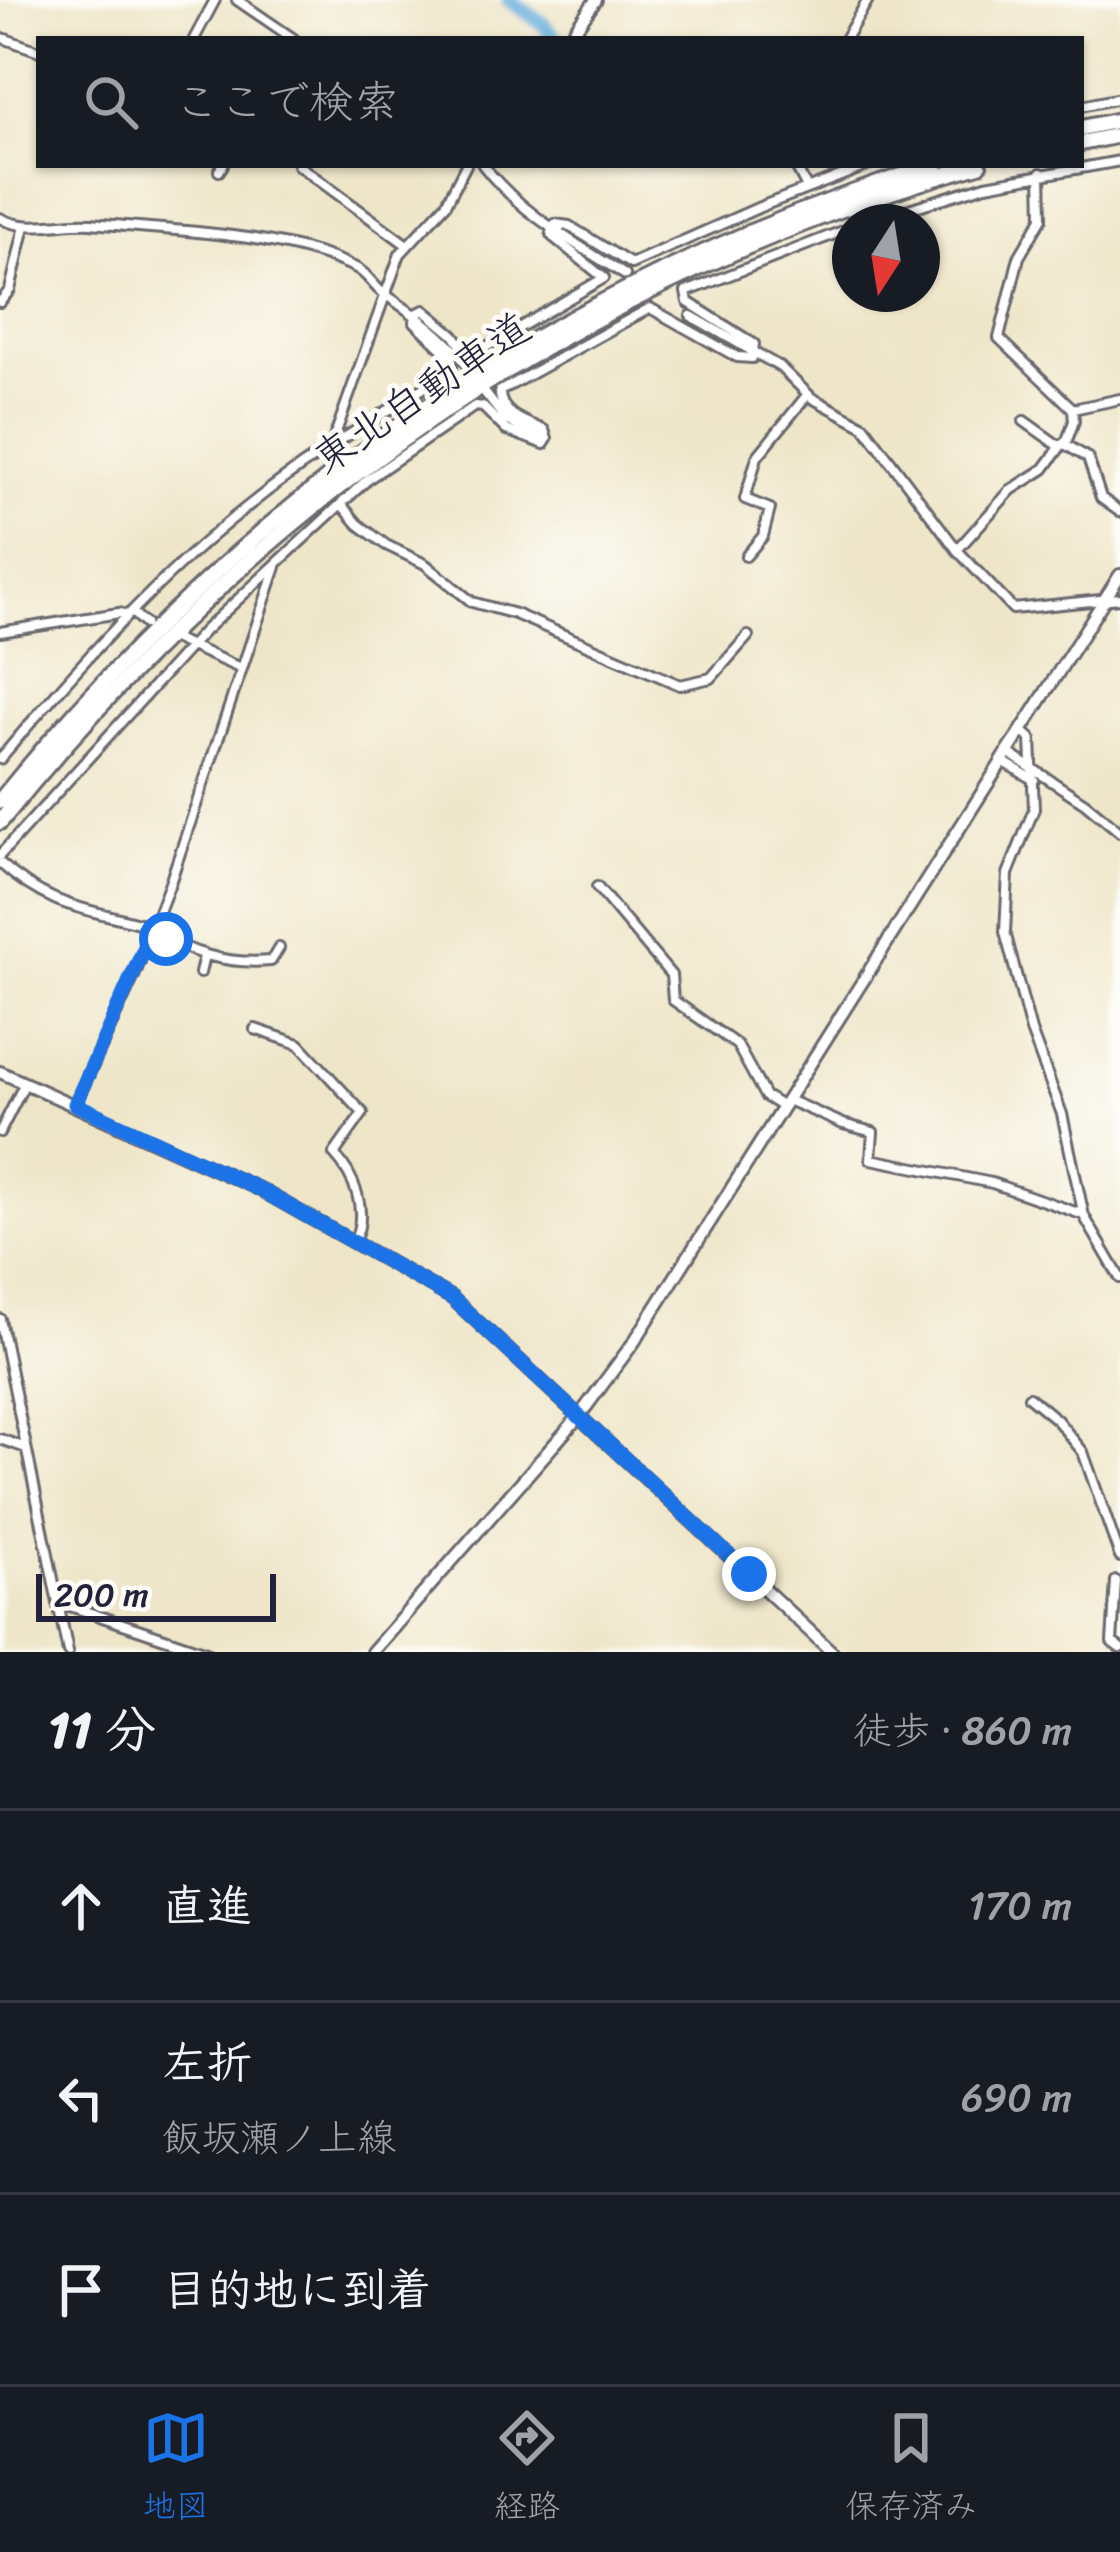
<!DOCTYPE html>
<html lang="ja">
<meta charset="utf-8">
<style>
body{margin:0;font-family:Sriracha,"Klee One",sans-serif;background:#20242c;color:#f1f3f6}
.compass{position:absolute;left:832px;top:204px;width:108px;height:108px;border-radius:50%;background:#171b24;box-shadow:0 3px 9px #0004;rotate:192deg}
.scale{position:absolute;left:36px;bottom:30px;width:240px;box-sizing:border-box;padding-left:12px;border:6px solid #22223b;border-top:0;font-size:33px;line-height:42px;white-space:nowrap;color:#22223b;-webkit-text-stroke:9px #fdfcf7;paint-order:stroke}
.stop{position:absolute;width:36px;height:36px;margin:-27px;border:9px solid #1a73e8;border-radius:50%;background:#fff}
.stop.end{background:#1a73e8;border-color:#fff;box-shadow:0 3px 12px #0008}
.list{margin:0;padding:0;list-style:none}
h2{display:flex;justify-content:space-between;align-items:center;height:156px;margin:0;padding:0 48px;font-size:51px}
h2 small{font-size:39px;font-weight:400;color:#9ea1a6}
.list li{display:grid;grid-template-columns:78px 1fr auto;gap:36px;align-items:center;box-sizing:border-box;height:192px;padding:0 48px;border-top:3px solid #363941}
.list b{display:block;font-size:45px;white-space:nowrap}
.list p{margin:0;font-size:39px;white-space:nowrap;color:#9ea1a6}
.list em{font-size:39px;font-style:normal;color:#9ea1a6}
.icon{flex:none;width:66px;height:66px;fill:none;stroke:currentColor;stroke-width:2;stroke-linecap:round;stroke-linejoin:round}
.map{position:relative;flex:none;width:1120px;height:1652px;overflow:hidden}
.search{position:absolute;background:#171b24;box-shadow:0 3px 9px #0004;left:36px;right:36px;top:36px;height:132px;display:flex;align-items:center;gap:30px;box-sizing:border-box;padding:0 42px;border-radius:0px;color:#9ea1a6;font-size:45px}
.sheet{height:732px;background:#171b24}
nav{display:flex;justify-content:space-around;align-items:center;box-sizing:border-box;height:168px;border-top:3px solid #363941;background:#171b24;font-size:33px;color:#9ea1a6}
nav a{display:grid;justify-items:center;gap:6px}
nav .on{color:#1a73e8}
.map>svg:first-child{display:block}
</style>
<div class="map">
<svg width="1120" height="1652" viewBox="0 0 1120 1652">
<rect width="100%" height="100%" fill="#fdfcf7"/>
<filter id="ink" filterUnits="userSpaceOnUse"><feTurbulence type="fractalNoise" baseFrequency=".00833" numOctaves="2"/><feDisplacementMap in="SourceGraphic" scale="24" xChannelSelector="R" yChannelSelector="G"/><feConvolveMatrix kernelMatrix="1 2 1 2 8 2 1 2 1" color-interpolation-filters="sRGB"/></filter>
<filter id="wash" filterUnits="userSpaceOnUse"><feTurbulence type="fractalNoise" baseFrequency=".004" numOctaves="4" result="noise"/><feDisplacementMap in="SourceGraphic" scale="48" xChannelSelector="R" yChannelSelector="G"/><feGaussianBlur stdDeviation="2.7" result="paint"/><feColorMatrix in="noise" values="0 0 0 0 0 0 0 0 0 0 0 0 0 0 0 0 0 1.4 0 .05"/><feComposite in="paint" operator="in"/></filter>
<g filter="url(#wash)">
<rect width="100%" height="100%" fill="#efe6c9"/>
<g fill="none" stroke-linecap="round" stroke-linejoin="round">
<!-- stream -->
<path stroke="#65addc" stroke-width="3" d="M764,165H766"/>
<!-- river -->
<path stroke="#65addc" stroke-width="15" d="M509,0L542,23L556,39"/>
</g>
</g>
<g filter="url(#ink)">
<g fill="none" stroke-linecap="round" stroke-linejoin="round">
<!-- street casing -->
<g stroke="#6a676d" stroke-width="14">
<path id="street" d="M237,0L294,39
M0,37L39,51
M194,39L215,0
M845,39L868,0
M1081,106L1120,98
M298,165L407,245
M483,165C521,214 574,242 625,275
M795,165L807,188
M219,171L223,165
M1041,173L1042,218L1019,257L999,338L1073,409L1074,421L1066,443
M0,218C26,233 61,221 91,223C173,231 282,232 356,268C368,274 373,286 383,293C416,315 442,335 468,365
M867,222L986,185L1120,161
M0,302L10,290L25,226
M416,314L424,310L454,335L469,357L604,278L552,236L551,227L555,224L569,226L631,264L760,207L869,165
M691,316L780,367L812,398L864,426L958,551L1013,609L1120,598
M485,393L506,420L546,440
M1073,409L1120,399
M1024,421L1059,446
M330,449L400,254L446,204L466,165
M341,504L358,524L386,545L425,564L472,602L515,614L680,685L711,678L748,636
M957,550L1011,490L1044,469L1063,443L1088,458L1101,498L1120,512
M746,556L763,536L770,509L745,499L757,457L808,394
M132,612L145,624
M0,632L119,613L127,615
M175,639L242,669
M1021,730L1031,739L1034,809L1008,874L1005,932L1031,1031L1062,1114L1084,1216L1120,1278
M1007,752L1085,803L1120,832
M0,759C77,667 157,577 252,503C314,453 386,413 452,370V358L415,322L416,314
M1002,761L1034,780
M0,855L205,630L368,479L475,406L483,407L506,430L544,444L547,439L544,430C525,422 499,414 500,391L650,308L737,357L752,358L754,344L688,302L686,292L850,228
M0,863C54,911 89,908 153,927
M597,887L671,975L673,1000L737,1045L765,1096L783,1107
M152,931C190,953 226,965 271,961L279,948
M200,973L204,956
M255,1029L299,1044L363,1113L334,1154C354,1175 369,1211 354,1241
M788,1100L843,1124L873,1132L871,1159L992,1183L1084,1215
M75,1104L135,974L170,883L276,567
M0,1132L25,1083
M0,1319L68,1652
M1029,1397L1057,1420L1083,1452L1120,1557
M0,1439L26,1448
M1116,1581L1112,1642L1120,1648
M58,1606H70L206,1652"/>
</g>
<!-- secondary casing -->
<g stroke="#6a676d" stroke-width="16">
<path id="secondary" d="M568,39L596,0
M0,1072L259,1189L452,1298L832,1652
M372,1652L580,1415L634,1342L1120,575"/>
</g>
<!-- highway casing -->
<g stroke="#6a676d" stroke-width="20">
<path id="highway" d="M1081,128L1120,120
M1081,143L1120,135
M0,801C247,495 560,281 936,165
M0,822C260,501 580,278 979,165"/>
</g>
<!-- street -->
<use href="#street" stroke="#fff" stroke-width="8"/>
<!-- secondary -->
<use href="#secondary" stroke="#fff" stroke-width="10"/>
<!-- highway -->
<use href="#highway" stroke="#fff" stroke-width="14"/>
</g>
</g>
<g fill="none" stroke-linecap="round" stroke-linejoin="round" filter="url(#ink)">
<!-- route -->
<path stroke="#1a73e8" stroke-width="15" d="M166,939L152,931L75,1104L259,1189L452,1298L749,1574"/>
</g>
<g text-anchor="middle" stroke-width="10" stroke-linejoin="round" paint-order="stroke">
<!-- street labels -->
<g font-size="42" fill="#22223b" stroke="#fdfcf7">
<text transform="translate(421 392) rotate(-34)" y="15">東北自動車道</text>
</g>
</g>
</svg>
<svg class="compass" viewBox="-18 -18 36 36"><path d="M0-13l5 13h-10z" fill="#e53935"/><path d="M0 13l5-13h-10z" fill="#9ea1a6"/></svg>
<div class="scale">200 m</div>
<div class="stop" style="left:166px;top:939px"></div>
<div class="stop end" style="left:749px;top:1574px"></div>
<div class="search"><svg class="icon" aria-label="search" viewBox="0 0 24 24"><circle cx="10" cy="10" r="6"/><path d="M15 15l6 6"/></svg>ここで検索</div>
</div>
<section class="sheet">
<h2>11 分<small>徒歩 · 860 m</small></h2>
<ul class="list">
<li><svg class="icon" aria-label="ahead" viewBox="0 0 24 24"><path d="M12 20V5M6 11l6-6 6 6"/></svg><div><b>直進</b></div><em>170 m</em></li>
<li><svg class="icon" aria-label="left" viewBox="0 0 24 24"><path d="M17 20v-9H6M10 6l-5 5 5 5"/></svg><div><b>左折</b><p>飯坂瀬ノ上線</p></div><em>690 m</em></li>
<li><svg class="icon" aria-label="arrive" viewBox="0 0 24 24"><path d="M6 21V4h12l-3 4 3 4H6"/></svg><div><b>目的地に到着</b></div></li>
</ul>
</section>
<nav>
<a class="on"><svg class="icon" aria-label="map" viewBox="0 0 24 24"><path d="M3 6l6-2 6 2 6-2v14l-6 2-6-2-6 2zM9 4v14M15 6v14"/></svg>地図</a>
<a><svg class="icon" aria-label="directions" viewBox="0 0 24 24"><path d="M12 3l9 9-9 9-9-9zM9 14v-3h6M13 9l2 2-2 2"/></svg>経路</a>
<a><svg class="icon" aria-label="saved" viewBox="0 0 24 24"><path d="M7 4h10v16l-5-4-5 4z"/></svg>保存済み</a>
</nav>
